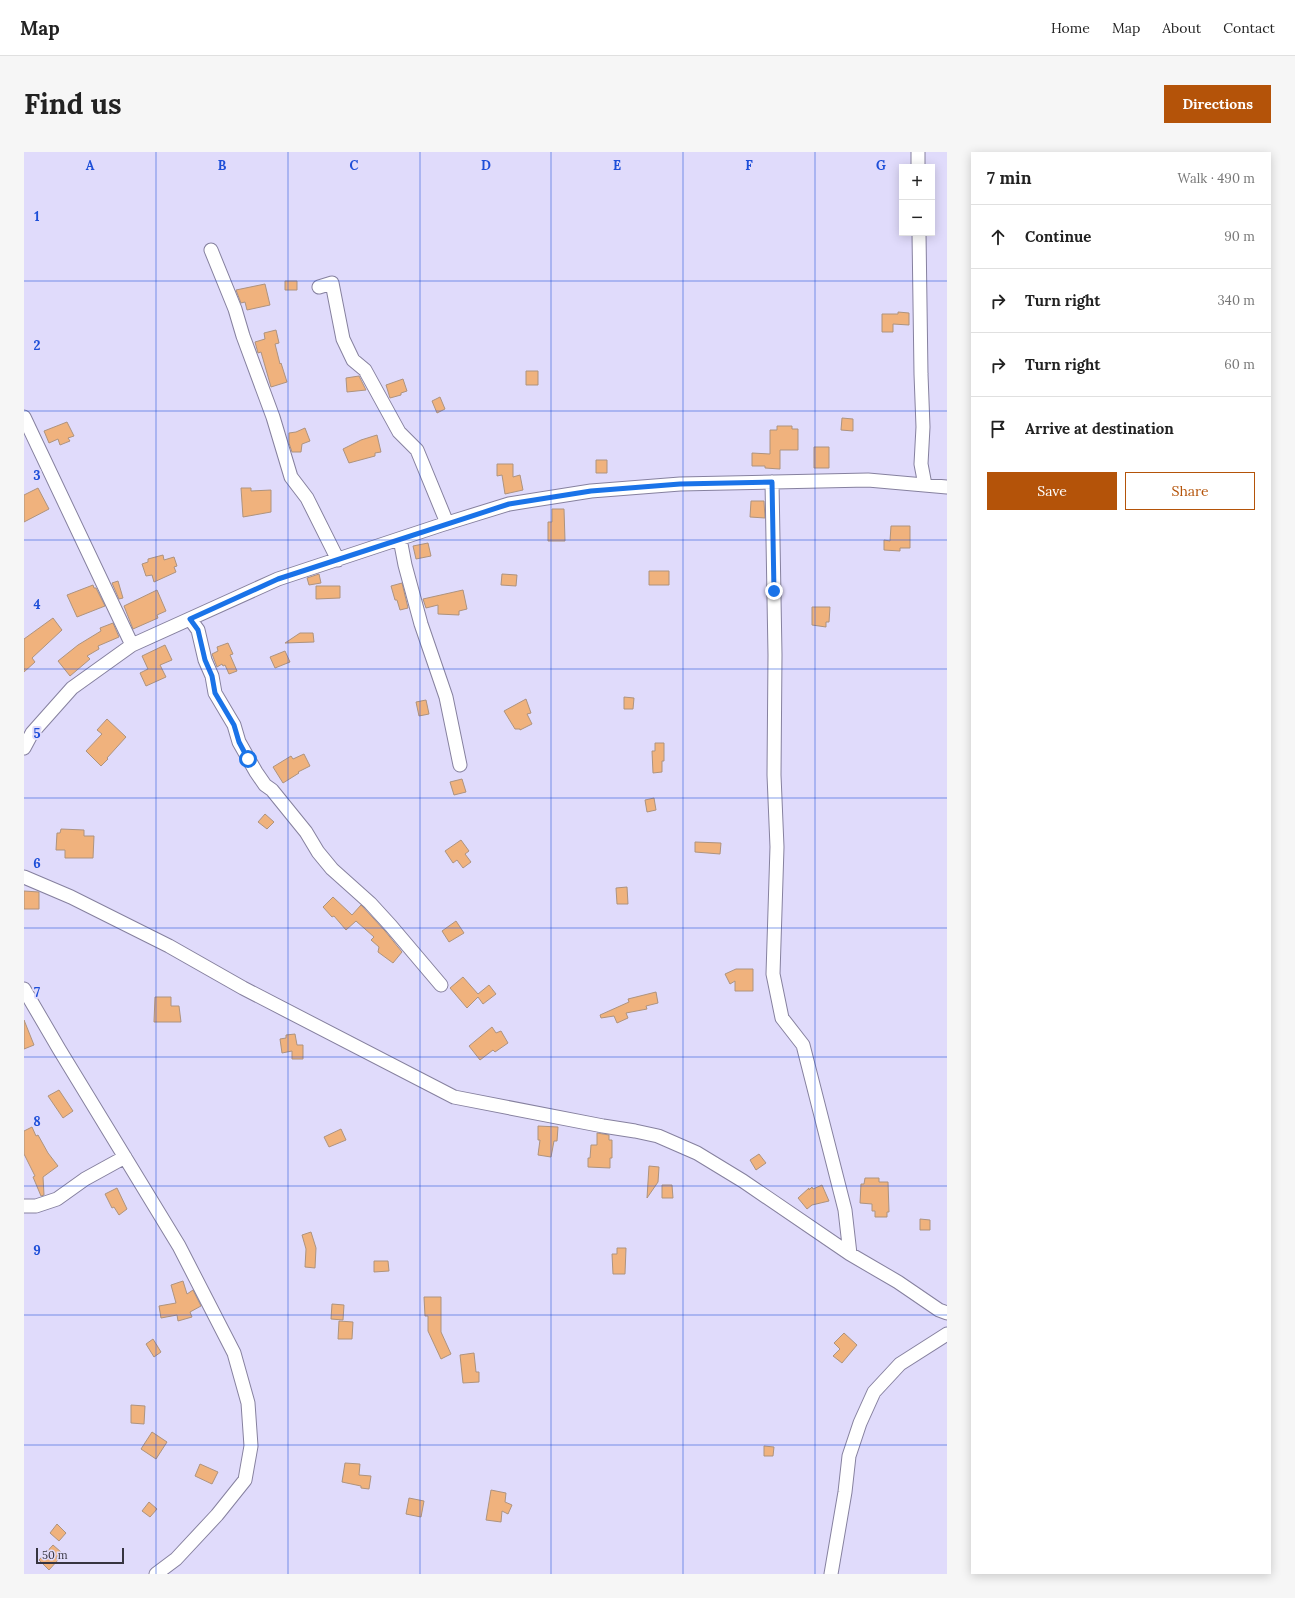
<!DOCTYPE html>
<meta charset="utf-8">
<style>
body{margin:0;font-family:Lora,serif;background:#f6f6f6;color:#222}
.controls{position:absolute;right:12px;top:12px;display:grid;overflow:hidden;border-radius:0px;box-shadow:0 2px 10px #0003}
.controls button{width:36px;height:36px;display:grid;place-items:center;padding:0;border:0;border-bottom:1px solid #e0e0e0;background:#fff;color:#222;font:20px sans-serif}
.scale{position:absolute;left:12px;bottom:10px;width:88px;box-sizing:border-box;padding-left:4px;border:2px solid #363440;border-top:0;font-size:11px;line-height:14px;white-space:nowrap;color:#363440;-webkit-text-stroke:3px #e0dbfb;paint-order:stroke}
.stop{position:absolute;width:12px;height:12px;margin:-9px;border:3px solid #1a73e8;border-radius:50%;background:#fff}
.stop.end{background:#1a73e8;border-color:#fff;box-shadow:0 1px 4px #0008}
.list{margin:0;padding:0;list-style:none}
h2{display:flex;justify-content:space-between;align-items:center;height:52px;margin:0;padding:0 16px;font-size:17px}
h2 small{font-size:13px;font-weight:400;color:#767676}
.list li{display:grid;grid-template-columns:26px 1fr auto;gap:12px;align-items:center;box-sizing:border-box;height:64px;padding:0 16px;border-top:1px solid #e0e0e0}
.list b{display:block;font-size:15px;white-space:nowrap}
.list em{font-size:13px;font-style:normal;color:#767676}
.actions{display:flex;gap:8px;padding:12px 16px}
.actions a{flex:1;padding:9px 0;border:1px solid #b45309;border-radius:0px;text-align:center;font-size:14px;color:#b45309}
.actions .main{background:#b45309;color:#fff}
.icon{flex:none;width:22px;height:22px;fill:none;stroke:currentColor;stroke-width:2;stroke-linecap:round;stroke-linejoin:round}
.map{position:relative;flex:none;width:923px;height:1422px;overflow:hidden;border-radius:0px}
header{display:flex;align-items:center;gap:24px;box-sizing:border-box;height:56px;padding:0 20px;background:#fff;border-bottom:1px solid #e0e0e0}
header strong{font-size:19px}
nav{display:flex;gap:22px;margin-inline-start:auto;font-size:14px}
.intro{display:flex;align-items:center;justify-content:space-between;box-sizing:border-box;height:96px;padding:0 24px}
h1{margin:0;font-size:28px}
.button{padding:10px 18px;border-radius:0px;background:#b45309;color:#fff;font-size:14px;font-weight:700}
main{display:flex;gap:24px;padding:0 24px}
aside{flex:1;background:#fff;border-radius:0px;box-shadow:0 2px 10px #0003}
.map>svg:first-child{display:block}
</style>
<header>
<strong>Map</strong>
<nav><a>Home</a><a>Map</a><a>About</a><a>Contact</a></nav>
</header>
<div class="intro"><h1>Find us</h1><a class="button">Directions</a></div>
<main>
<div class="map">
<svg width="923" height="1422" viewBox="0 0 923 1422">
<rect width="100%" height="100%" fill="#e0dbfb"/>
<!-- building -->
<path fill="#f0b27d" stroke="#ae937e" d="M261,129H273V138H261Z
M241,132L246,153L223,158L221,150L217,151L212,138Z
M874,160L885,161V173L869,172V180H858V162H874Z
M252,178L255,191L251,192L256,212L257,211L263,230L247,235L237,200L234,201L231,190L241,187L240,181Z
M502,219H514V233H502Z
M335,224L342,238L323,240L322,226Z
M379,227L383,239L377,241V243L366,246L362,233Z
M416,245L421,257L413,261L408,249Z
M818,266L829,267V279L817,278Z
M43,270L50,284L44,286L46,289L36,293L34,287L25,291L20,279Z
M753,274H768V277H774V298H756V317L741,316V314H728V301L746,302V278H753Z
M281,276L286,289L278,292L277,300H268L265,291V281L272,280Z
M353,283L357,300L351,301V304L325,311L319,297L337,288Z
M790,295H805V316H790Z
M572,308H583V321H572Z
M473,312H489V325L496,323L499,338L481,342L478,323L473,324Z
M14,336L25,357L0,370V343Z
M217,336H227V339L247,338V360L219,365Z
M727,349H740L741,366L726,365Z
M528,357H540L541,389H524V370H528Z
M867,374H886V396H876V399L860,398V388L866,389Z
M404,391L407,404L392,407L389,394Z
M139,403L140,408L150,405L153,414L150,415L152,420L130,430L128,423L122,424L118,412L124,410V407Z
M625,419H645V433H625Z
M295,422L297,431L285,433L283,426Z
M478,422L493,423L492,434L477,433Z
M94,429L99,446L95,447L88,431Z
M378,431L384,456L376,458L373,448H371L367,434Z
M69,433L70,436H72L81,454L53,465L43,443Z
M292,434H316V446L292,447Z
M133,438L142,459L133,463L134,466L109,477L100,454Z
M439,438L443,457L435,459V463L414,462V453L402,456L399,447Z
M788,455H806L805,470H802V475L788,473Z
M29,466L38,478L8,506L11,510L0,520V487Z
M89,471L95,485L74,494L75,497L63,504L66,507L46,524L34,509L54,493L77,479L76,476Z
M276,481H289L290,490L261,491Z
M204,491L209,502L206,503L213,519L205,522L201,513L199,514L198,512L193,515L188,502L194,499L193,495Z
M141,493L148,508L136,513L142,525L122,534L116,521L124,517L118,504Z
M261,499L266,510L251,516L246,505Z
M600,545L610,546L609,557H600Z
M502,547L507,561L503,562L508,572L496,578V577H491L480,559Z
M402,548L405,562L395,564L392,550Z
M83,567L102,585L83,606L84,607L77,614L62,599L78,582L73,578Z
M631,591H640V609H638V620L629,621L628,599H631Z
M280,602L286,614L274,620L275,621L259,631L249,615L267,604L269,607Z
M438,627L442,640L430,643L426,630Z
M630,646L632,658L623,660L621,648Z
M241,662L250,670L243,677L234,670Z
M37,677L60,678V684H70L69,706H41V698H32L33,681H36Z
M437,688L445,699L441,702L447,710L439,716L433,708L429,711L421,699Z
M671,690L697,691L696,702L671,700Z
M603,735L604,752H593L592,736Z
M0,739L15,740V757H0Z
M309,745L328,763L337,753L361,779L378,800L369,811L354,800L355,795L347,788L350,785L332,769L322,778L310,764L308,765L299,755Z
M432,769L440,781L425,790L418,779Z
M712,817H729V839H711V829L706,832L701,822Z
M439,825L454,842L465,833L472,842L459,852L454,845L443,856L426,836Z
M632,840L634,851L622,854L623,857L602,861L604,866L593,871L590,864L577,866L576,863L605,850L604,847Z
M131,845H147V854H155L157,870H130Z
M0,868L10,893L0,897Z
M468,875L472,881L477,879L484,891L471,900L469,898L456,908L445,894Z
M271,882L273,893H279V907H268V899L258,901L256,887L262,886V883Z
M35,938L49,959L39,966L24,944Z
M514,974L534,975L533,989H530L527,1005L514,1003L516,988H514Z
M8,975L12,984L14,983L24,1001L34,1014L19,1025L20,1043L17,1044L9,1025L11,1024L0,1002V979Z
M317,977L322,988L305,995L300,985Z
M573,981L585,983V988H588V1006H586V1016L564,1015V1006H566L567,993H573Z
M735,1002L742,1011L732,1018L726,1008Z
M625,1014L635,1015L634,1030L623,1046Z
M841,1026H855V1030H864L865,1060H863V1065H851V1059H848V1052L836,1051L837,1032H840Z
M638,1033H648L649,1046H638Z
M798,1033L805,1049L788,1053L783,1057L774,1046L785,1036V1038L788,1035L789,1037Z
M93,1036L103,1057L95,1063L90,1055L88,1056L81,1042Z
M896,1067L906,1068V1078H896Z
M287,1080L292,1096L291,1116L281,1115L282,1097L278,1083Z
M593,1096H602L601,1122H589L588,1102H593Z
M350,1109H364L365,1119L350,1120Z
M159,1129L163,1142L169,1138L177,1154L166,1160L168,1165L154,1169L153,1163L137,1166L135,1154L152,1151L147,1133Z
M400,1145H417V1180L427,1202L417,1207L404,1179V1164H401Z
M308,1152L320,1153L319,1168L307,1167Z
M315,1169L329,1170L328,1187H314Z
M820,1181L833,1193L818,1211L809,1204L816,1197L810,1191Z
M129,1187L137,1200L130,1205L122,1192Z
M450,1201L452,1220H455V1230L439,1231L436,1203Z
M107,1253L121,1254L120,1272L107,1271Z
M128,1280L143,1290L132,1307L117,1297Z
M740,1294L750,1295L749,1304H740Z
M321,1311L336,1312L335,1323L347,1324L345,1337L337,1336V1334L318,1330Z
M176,1312L194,1320L188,1332L171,1324Z
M467,1338L482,1341L481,1350L488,1353L484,1362L478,1359L477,1370L462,1368Z
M385,1346L400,1349L397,1365L382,1362Z
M125,1350L133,1357L126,1365L118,1359Z
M33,1372L42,1381L35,1389L26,1381Z
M29,1393L37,1400L32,1406L34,1408L25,1418L15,1408Z"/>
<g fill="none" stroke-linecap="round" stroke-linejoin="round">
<!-- street casing -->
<g stroke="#86819f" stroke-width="15">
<path id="street" d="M894,15V0
M895,81L897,222L899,275L897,312L901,333
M187,98L211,157L219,184L249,265L267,325L283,346L314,408
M295,135L308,131L319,187L329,208L341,218L375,280L393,298L423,371
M0,265L108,493
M748,330L751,503L750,623L753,695L749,822L758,866L779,893L821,1058L826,1102
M376,387L381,413L397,472L422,545L436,613
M166,467L174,478L181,508L188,524L191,541L210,573L215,590L232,620L241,633L248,638L282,680L294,700L308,717L346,751L367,774L417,833
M0,596L8,581L48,536L108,493L254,427L417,373L485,352L567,339L656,332L844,328L923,335
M0,725L47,745L145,794L219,836L430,945L579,974L611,979L634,984L673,1001L719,1029L826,1102L874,1130L915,1158L923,1161
M0,837L35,897L155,1094L210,1201L224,1251L227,1294L221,1328L193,1363L152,1407L132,1422
M0,1054H12L33,1047L61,1027L101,1005
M807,1422L821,1340L825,1304L836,1271L850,1240L876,1212L923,1182"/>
</g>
<!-- street -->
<use href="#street" stroke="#fff" stroke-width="13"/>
</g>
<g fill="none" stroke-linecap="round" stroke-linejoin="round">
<!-- route -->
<path stroke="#1a73e8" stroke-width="5" d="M224,607L215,590L210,573L191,541L188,524L181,508L174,478L166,467L254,427L485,352L567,339L656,332L748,330L750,439"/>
</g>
<!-- grid -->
<path fill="none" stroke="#1d4ed8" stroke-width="1" stroke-opacity="0.55" d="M132,0V1422M264,0V1422M396,0V1422M527,0V1422M659,0V1422M791,0V1422M0,129H923M0,259H923M0,388H923M0,517H923M0,646H923M0,776H923M0,905H923M0,1034H923M0,1163H923M0,1293H923"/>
<g font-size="13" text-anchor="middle" font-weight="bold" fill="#1d4ed8" stroke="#e0dbfb" stroke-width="4" stroke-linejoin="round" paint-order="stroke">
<text x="66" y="18">A</text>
<text x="198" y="18">B</text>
<text x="330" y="18">C</text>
<text x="462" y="18">D</text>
<text x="593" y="18">E</text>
<text x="725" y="18">F</text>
<text x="857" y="18">G</text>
<text x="13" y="69">1</text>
<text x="13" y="198">2</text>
<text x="13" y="328">3</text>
<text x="13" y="457">4</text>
<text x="13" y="586">5</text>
<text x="13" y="716">6</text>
<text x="13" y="845">7</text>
<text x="13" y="974">8</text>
<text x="13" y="1103">9</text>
</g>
</svg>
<div class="controls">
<button>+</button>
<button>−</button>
</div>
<div class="scale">50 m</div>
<div class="stop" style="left:224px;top:607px"></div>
<div class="stop end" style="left:750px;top:439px"></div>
</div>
<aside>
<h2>7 min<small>Walk · 490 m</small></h2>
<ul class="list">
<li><svg class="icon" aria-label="ahead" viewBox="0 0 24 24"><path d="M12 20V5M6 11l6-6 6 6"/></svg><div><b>Continue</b></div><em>90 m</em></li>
<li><svg class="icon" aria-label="right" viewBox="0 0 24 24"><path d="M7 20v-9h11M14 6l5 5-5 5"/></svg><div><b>Turn right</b></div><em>340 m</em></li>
<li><svg class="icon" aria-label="right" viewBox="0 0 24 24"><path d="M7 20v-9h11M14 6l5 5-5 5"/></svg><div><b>Turn right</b></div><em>60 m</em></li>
<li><svg class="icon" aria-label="arrive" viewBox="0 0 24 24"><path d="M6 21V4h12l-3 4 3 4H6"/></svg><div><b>Arrive at destination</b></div></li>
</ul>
<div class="actions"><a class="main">Save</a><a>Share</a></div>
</aside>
</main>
